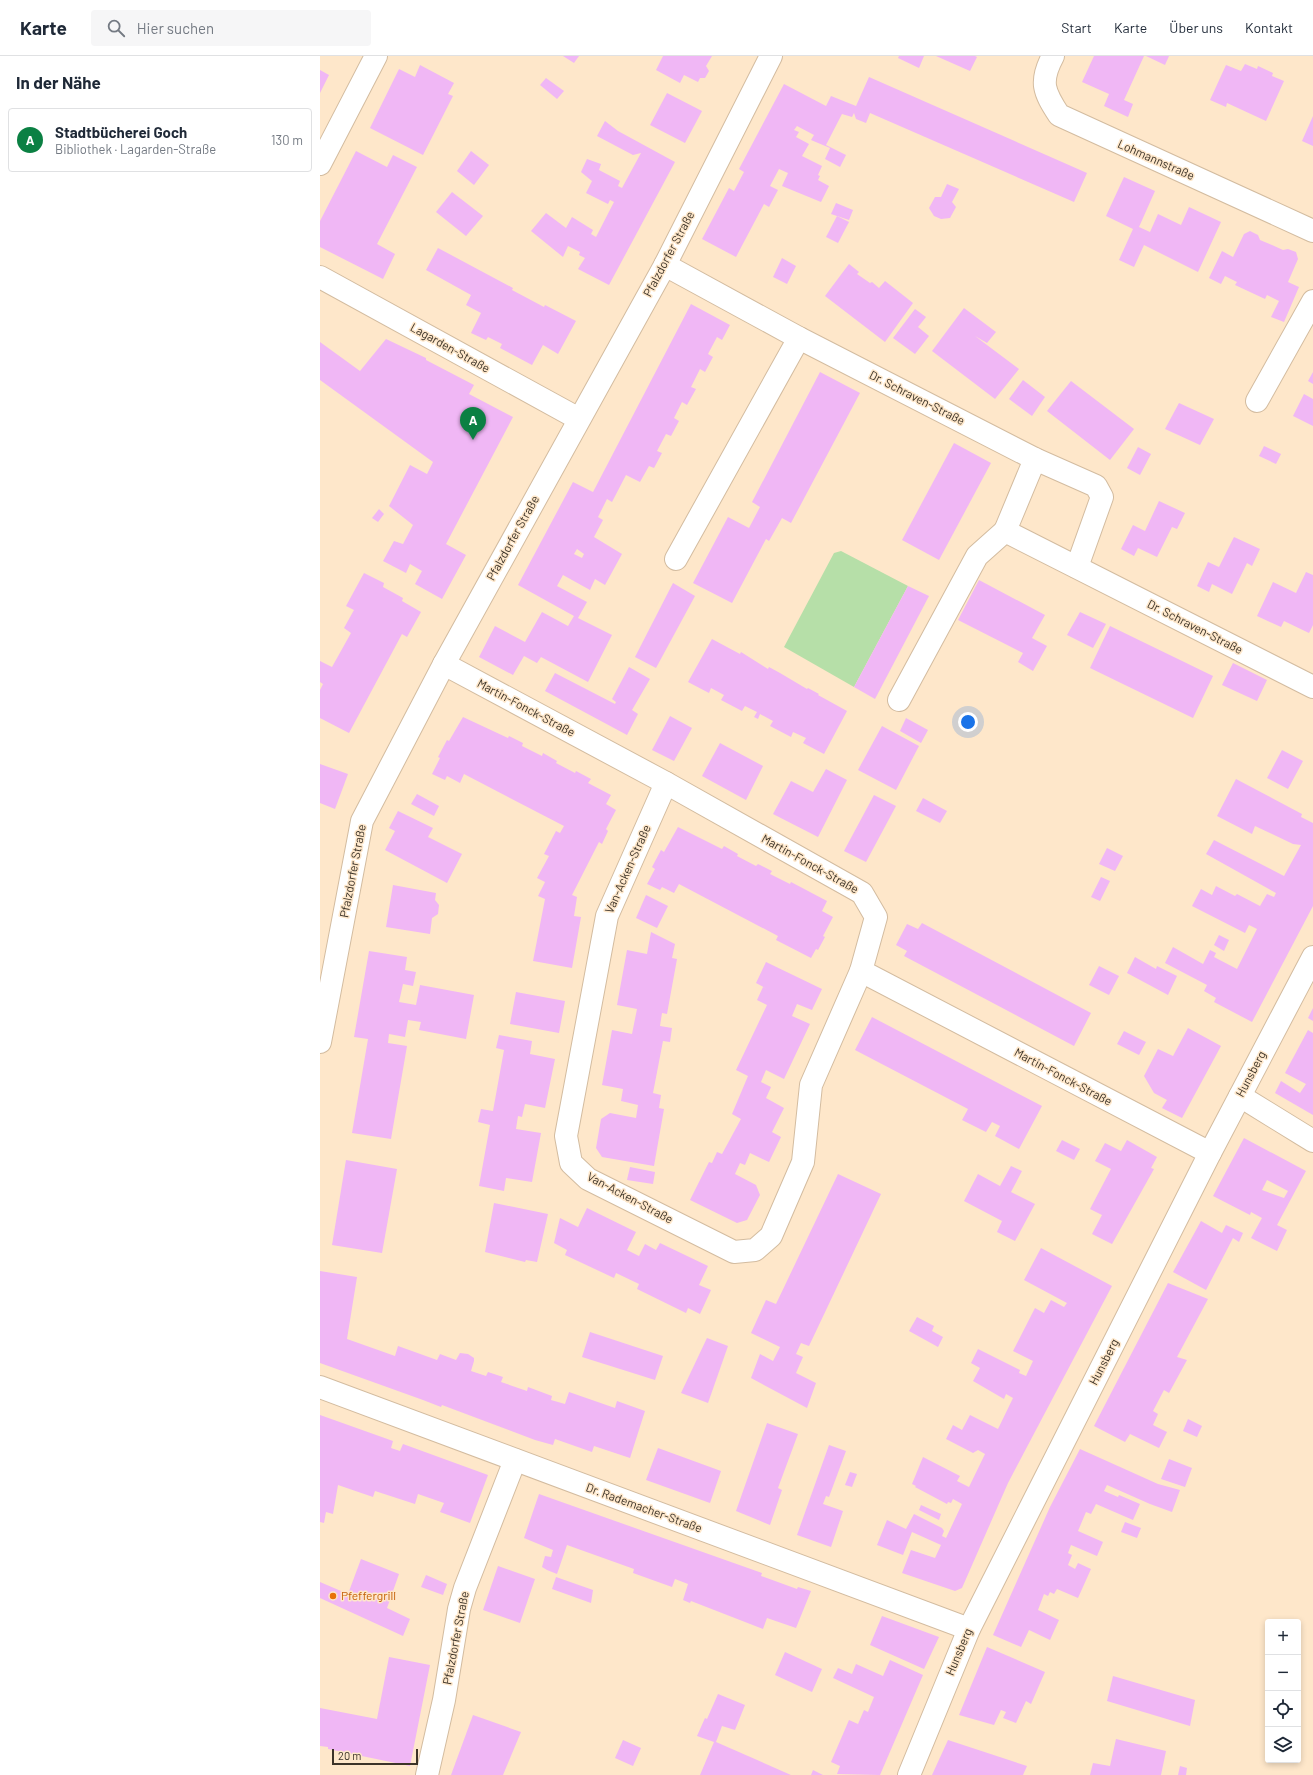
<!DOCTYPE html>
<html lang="de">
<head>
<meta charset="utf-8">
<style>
  body { margin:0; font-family:Barlow,sans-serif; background:#f6f6f7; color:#1f2937 }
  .controls { position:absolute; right:12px; bottom:12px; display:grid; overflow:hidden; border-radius:4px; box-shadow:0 2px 6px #0003 }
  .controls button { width:36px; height:36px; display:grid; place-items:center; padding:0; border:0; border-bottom:1px solid #e0e1e3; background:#fff; color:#1f2937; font:20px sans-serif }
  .scale { position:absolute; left:12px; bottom:10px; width:86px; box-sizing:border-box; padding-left:4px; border:2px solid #3c3328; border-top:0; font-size:11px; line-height:14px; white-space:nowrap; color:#3c3328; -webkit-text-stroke:3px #fee7ca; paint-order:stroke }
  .you { position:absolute; left:648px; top:666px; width:14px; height:14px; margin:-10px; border:3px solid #fff; border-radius:50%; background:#1a73e8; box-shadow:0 0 0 6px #1a73e833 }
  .badge { display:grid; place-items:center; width:26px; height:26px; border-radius:50%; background:#0b8043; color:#fff; font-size:13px; font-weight:700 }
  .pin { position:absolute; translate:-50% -33px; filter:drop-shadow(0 1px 2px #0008) }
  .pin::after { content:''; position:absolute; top:21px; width:14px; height:12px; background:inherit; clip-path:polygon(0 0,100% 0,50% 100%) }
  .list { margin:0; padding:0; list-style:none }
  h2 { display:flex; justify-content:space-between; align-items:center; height:52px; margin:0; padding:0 16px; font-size:17px }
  h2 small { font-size:13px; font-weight:400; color:#747a83 }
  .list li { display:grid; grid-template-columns:26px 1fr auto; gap:12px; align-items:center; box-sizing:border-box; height:64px; margin:0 8px 8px; padding:0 8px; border:1px solid #e0e1e3; border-radius:4px }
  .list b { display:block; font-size:15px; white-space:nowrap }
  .list p { margin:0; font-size:13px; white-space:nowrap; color:#747a83 }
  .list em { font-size:13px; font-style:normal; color:#747a83 }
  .icon { flex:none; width:22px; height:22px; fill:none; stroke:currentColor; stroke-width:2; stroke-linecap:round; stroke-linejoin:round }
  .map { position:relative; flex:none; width:993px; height:1719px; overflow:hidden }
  header { display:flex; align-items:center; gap:24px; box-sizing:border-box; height:56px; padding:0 20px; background:#fff; border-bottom:1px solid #e0e1e3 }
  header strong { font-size:19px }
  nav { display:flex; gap:22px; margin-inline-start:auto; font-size:14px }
  .search { width:280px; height:36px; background:#f6f6f7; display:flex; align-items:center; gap:10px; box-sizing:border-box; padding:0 14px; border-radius:4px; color:#747a83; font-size:15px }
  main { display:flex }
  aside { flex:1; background:#fff }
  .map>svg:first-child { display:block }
  .green { fill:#b6dfa8 }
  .building { fill:#f0b7f5; fill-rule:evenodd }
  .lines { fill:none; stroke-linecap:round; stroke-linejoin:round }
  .minor-casing { stroke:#d3bca0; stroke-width:24 }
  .minor { stroke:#fff; stroke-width:22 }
  .food-dot { fill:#e8710a; stroke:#fee7ca; stroke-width:1.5 }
  .labels { text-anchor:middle; stroke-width:3; stroke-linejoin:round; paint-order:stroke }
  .street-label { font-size:12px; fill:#3c3328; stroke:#fee7ca }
  .food-label { font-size:12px; fill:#c56008; stroke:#fee7ca; text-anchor:start }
</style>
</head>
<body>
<header>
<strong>Karte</strong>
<div class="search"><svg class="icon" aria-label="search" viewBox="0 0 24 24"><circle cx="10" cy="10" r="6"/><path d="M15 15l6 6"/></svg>Hier suchen</div>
<nav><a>Start</a><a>Karte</a><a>Über uns</a><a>Kontakt</a></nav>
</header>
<main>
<aside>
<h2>In der Nähe<small></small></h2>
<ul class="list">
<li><span class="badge">A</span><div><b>Stadtbücherei Goch</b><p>Bibliothek · Lagarden-Straße</p></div><em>130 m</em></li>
</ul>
</aside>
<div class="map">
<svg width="993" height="1719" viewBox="0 0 993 1719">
  <rect width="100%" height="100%" fill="#fee7ca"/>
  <path class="green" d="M521,495L588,530L534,631L464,591L514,497Z"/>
  <g class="building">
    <path d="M243,0H259L254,7Z"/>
    <path d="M343,0H392L386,10L389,15L385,22H380L378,26L364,19L360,27L336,14Z"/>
    <path d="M579,0H604L599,12L578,2Z"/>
    <path d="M616,0H655L657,1L650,15Z"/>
    <path d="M774,0H824L804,44L813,48L808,61L784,50L789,38L762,26Z"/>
    <path d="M826,0H849L845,9Z"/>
    <path d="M925,8L937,13L938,10L953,17L952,20L964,25L946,65L907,47L906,51L890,44L906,9L921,15Z"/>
    <path d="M100,9L134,27L128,38L133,40L103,99L50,72L79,13L95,21Z"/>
    <path d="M0,14L9,19L0,37Z"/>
    <path d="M549,21L767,117L754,146L550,57L546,67L536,63L534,57L532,61L522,58L506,89L526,99L520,111L505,103L510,92L491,84L494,79L477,70L474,74L479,76L476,81L489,88L482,100L502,110L498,119L500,120L498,124L509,130L501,146L462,130L468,117L459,113L450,130L458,134L449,151L444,148L416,201L382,183L409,132L414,135L424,116L419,113L464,28L506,50L511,40L536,50Z"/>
    <path d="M226,22L244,35L237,43L220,29Z"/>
    <path d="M347,37L382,55L365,87L330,69Z"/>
    <path d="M993,60V90L982,85Z"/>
    <path d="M285,65L298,75L355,106L289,229L258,213L265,202L259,199L260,196L248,190L243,201L211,175L226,157L246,172L252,161L273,174L271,178L276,181L294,146L290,144L288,148L266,137L272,125L261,116L267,103L281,108L279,114L300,125L298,130L302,132L321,97L313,99L277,80Z"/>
    <path d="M36,95L67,111L73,99L97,111L57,188L75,198L63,223L0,191V165Z"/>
    <path d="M151,95L169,109L154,129L137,115Z"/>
    <path d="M804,121L835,135L819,171L830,176L838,158L861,169L869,151L901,166L878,216L824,189L814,211L799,204L813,173L786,160Z"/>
    <path d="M627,128L639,133L632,146L636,151L630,162L621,163L614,160L609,152L615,141H621Z"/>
    <path d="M132,136L163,160L146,180L116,156Z"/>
    <path d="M516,147L533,154L529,164L511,158Z"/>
    <path d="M517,160L529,166L518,187L506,181Z"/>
    <path d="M930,175L938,179L940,184L952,189L963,194L968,193L976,196L978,203L968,226L979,231L964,266L951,261L959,245L947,239L945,243L915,229L917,226L905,220L901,228L889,222L902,195L913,201L924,178Z"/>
    <path d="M118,192L193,232L192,234L224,251L225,249L256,265L238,298L223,289L212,309L180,292L182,288L168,281L166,284L151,277L161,257L146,249L151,239L106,214Z"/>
    <path d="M462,202L476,210L467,228L453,221Z"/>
    <path d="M529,208L539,216L537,218L550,227L552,226L559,232L565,225L593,247L565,286L505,240Z"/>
    <path d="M371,248L410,269L402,284L397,281L388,298L393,301L385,316L380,313L371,331L376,333L367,349L362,346L354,362L359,365L351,380L346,378L337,395L342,397L334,412L329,410L320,426L306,419L292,446L287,443L278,461L283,464L274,481L302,498L285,529L275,523L270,534L243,519L237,530L267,546L258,562L292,579L268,626L221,601L217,607L204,600L193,619L159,601L175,570L205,586L222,556L248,570L254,560L198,529L253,426L273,436ZM257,493L264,498L262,502L254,498Z"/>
    <path d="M644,252L676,276L667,287L655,280L699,313L675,343L612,295Z"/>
    <path d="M595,253L606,261L598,271L609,280L595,298L573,282Z"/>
    <path d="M66,283L106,302V304L154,329L149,338L193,361L126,488L146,499L122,543L95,528L102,515L90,508L86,517L63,505L74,485L83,488L93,469L69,450L90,409L107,418L113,406L0,324V286L40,315Z"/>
    <path d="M500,316L540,337L471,467L462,462L449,485L446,483L412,547L373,527L408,461L429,472L440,451L432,446Z"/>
    <path d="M993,316V328L988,325Z"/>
    <path d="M703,324L725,341L712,360L689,343Z"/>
    <path d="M751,325L814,373L790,404L727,355Z"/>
    <path d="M984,338L993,343V370L973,360Z"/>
    <path d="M859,347L894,363L880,389L845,373Z"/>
    <path d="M634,387L671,407L619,504L582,484Z"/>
    <path d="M944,390L961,398L956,408L939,400Z"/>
    <path d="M818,391L831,398L820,419L807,412Z"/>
    <path d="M839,445L865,457L857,473L852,471L837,501L818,492L814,500L801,493L813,469L825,475Z"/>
    <path d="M59,453L64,458L58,466L52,462Z"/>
    <path d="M914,481L940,493L932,510L927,507L912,538L892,528L889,536L877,530L888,506L899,511Z"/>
    <path d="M986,516L993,519V569L989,577L964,565L961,571L937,560L953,526L976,537Z"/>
    <path d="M44,517L64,527L63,531L83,542L82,545L101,556L87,581L82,578L29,677L0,662V634L3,628L0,626V605L12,611L31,577L24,572L34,554L26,550Z"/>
    <path d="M659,524L725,559L712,582L727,590L713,615L698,606L703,597L638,564Z"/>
    <path d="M353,527L375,540L336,612L315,601Z"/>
    <path d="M588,530L609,540L555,643L534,631Z"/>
    <path d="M760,556L786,568L773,592L747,579Z"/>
    <path d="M790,570L893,620L873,662L770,612Z"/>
    <path d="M392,583L420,598L421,596L448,613L449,611L460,617L487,633L488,632L499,638L498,639L527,655L504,698L483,687L486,682L473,676L471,681L450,670L453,665L440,658L438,663L434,661L437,656L425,650L422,655L401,644L404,639L391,632L389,637L368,626Z"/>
    <path d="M913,607L947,624L937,645L902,629Z"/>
    <path d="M309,611L330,623L312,654L318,658L307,679L225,635L235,617L295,648L296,646L292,643Z"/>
    <path d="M350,660L372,672L354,705L332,694Z"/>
    <path d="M143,661L188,682L189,680L203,687L202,690L222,700L223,697L237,705L236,707L255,717L256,715L271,723L268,727L291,739L286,748L296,754L286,773L288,775L282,788L279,786L252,839L257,841L254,860L261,861L252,912L213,905L225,843L218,840L225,826L217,822L229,800L224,798L236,775L240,777L244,770L144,718L140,727L127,720L125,724L112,718L120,702L118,701L127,684L129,685Z"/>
    <path d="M586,662L608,674L601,687L580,675Z"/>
    <path d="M562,670L599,690L576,734L538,714Z"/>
    <path d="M400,687L443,710L426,744L382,720Z"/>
    <path d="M962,694L983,705L968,733L947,722Z"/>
    <path d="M0,708L28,718L15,753L0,747Z"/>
    <path d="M506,713L527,724L498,781L453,758L471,725L493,736Z"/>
    <path d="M916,723L982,758L981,761L993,767V850L932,966L894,946L896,942L884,935L887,929L845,907L853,891L883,908L890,894L896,897L894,901L917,913L937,873L929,869L925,877L872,850L881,833L892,839L896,830L915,840L917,838L940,850L947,838L954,841L956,837L886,798L894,784L964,820L981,789L973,788L935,770L932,778L897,760Z"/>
    <path d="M97,738L119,750L114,760L91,748Z"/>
    <path d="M554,739L576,750L546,806L524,795Z"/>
    <path d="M603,742L627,755L620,767L596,755Z"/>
    <path d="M78,755L113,772L108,781L142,798L127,827L65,794L75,775L69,772Z"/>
    <path d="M358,771L402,793L404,790L418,798L417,800L436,810L438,808L452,815L450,818L470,828L471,826L507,845L502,855L513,861L503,880L505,881L498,894L496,893L491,902L456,884L458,880L359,828L354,837L342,831L340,834L327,828L335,813L332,811L341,794L344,796Z"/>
    <path d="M787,792L803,800L795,815L779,808Z"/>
    <path d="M781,821L790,825L780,845L771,841Z"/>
    <path d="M73,829L116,837L115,844L119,849L118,858L112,862L110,878L66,871Z"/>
    <path d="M326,839L348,850L337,872L316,862Z"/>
    <path d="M602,867L771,957L754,990L584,900L587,895L576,889L587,868L598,873Z"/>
    <path d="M331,876L355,888L352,902L357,903L347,958L342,957L340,970L352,972L350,986L343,985L333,1037L341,1039L339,1052L344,1053L334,1110L282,1101L276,1092L281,1063L290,1057L316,1062L318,1049L301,1045L303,1033L282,1029L292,974L312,978L317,953L297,949L307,894L327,898Z"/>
    <path d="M899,879L909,884L904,895L894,889Z"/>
    <path d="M49,895L87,901L85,914L96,916L93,930L83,928L79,946L96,949L100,929L154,939L146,983L99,974L101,966L88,964L85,981L69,978L68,987L87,990L71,1083L32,1077L48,983L34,981Z"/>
    <path d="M815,901L836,913L837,910L857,920L848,939L807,917Z"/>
    <path d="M446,906L502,933L492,954L477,948L472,960L490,968L464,1023L446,1014L441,1026L451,1031L446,1042L464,1052L452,1076L461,1081L449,1106L430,1097L425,1109L420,1107L415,1118L436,1129L440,1139L427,1164L417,1167L370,1144L389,1106L392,1107L397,1096L402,1098L421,1063L412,1058L428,1020L416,1014L447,949L437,944L443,931L447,933L436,927Z"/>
    <path d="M779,910L799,920L789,939L769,929Z"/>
    <path d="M196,936L245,945L239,977L190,968Z"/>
    <path d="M993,952V965L988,962Z"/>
    <path d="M552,961L722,1050L699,1093L675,1080L680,1070L672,1066L666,1076L642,1064L648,1053L535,994Z"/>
    <path d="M868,972L901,990L862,1062L842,1052L847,1044L834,1037L824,1020L838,993L853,1000Z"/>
    <path d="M988,974L993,977V1059L955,1037L961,1025L980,1037L986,1028L965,1017Z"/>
    <path d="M804,975L826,986L819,999L797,988Z"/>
    <path d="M179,979L212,985L210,998L235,1003L225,1052L205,1048L202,1061L198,1060L196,1073L221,1077L212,1126L186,1122L184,1135L159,1130L170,1069L158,1066L161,1053L173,1055L184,994L176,992Z"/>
    <path d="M924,1082L986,1115L957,1169L967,1174L957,1195L931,1182L942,1162L931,1156L930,1159L893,1140ZM947,1124L968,1135L964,1142L942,1134Z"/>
    <path d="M742,1084L760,1093L754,1104L736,1095Z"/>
    <path d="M807,1084L837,1101L831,1112L834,1113L792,1188L772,1178L782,1159L770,1153L791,1113L775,1105L785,1087L801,1095Z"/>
    <path d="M26,1104L77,1113L62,1197L12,1189Z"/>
    <path d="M691,1110L702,1115L691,1136L715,1148L695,1185L677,1176L682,1165L644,1145L658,1118L680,1130Z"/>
    <path d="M310,1111L335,1116L333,1128L307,1124Z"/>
    <path d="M518,1118L561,1138L489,1290L481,1287L476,1298L483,1301L476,1317L496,1327L487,1352L431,1322L440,1298L453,1305L460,1291L431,1277L446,1244L456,1248Z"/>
    <path d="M174,1147L228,1158L217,1206L206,1204L205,1206L165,1196Z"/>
    <path d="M267,1152L316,1176L307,1194L319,1200L325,1188L336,1194L340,1187L388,1210L379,1229L391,1234L380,1258L368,1252L366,1257L317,1233L319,1228L296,1217L294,1222L245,1199L247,1194L234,1187L240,1162L258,1171Z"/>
    <path d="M881,1165L902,1177L906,1169L923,1177L919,1186L913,1182L886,1234L853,1216Z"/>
    <path d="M721,1192L792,1230L688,1427L642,1532L635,1535L582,1517L591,1494L615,1502L621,1489L592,1476L583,1499L557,1489L567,1464L586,1473L594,1458L622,1472L624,1475L622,1480L626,1482L642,1448L633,1443L631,1447L628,1446L627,1448L595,1431L596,1430L592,1428L603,1401L640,1420L637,1425L649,1431L665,1398L658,1394L653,1397L626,1383L633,1369L642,1374L650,1359L678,1373L693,1342L686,1338L684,1343L653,1325L660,1312L651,1307L658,1293L700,1314L699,1317L706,1320L713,1305L693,1295L715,1252L724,1257L731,1244L744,1251L747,1247L704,1224Z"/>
    <path d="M0,1215L37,1221L27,1283L75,1300L78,1290L117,1304L120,1298L136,1304L140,1297L148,1298L154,1302V1305L151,1315L166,1320L168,1316L183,1321L181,1326L207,1335L208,1331L232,1340L231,1344L245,1348L249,1336L295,1352L297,1345L325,1355L310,1402L274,1390L272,1396L235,1383L233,1389L215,1384L122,1349L121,1351L103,1344L0,1307Z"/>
    <path d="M848,1227L888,1243L857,1301L867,1304L849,1337L844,1334L833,1355L838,1358L833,1369L847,1376L839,1392L810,1378L805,1386L774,1370Z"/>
    <path d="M597,1261L614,1270L612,1275L623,1281L618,1291L589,1275Z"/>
    <path d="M270,1276L343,1300L335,1324L262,1301Z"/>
    <path d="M387,1282L408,1290L388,1347L361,1337Z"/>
    <path d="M0,1359L73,1385L71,1392L80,1395L83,1388L168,1419L150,1467L120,1456L124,1447L98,1438L95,1448L55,1435L53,1441L18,1429L13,1458L6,1456L4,1467L0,1466Z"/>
    <path d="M868,1363L882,1370L877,1381L863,1375Z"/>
    <path d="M447,1367L478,1378L458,1432L462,1434L450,1469L416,1455Z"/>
    <path d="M509,1389L526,1395L509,1441L506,1440L503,1448L523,1455L511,1491L477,1479Z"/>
    <path d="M338,1392L401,1415L390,1447L326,1424Z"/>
    <path d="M760,1393L838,1428L860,1434L852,1456L830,1448L787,1429L784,1435L798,1441L799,1439L820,1448L813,1464L776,1448L771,1458L766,1456L758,1475L783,1486L777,1500L751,1489L748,1497L752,1499L748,1509L755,1513L758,1507L771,1513L758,1542L737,1533L734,1538L730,1536L728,1540L724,1538L718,1554L739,1564L734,1575L730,1584L709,1574L701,1591L673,1579L730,1451Z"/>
    <path d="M849,1403L872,1412L865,1431L841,1423Z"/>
    <path d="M530,1416L537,1418L532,1431L525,1429Z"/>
    <path d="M219,1438L442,1517L441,1520L477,1533L478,1531L491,1535L476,1572L447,1562L443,1573L371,1545L370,1547L363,1544L368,1528L355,1523L352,1531L313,1517L314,1513L247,1489L237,1518L227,1514L222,1511L225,1500L231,1501L233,1494L204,1482Z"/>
    <path d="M601,1449L621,1458L619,1464L599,1454Z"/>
    <path d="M805,1466L821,1472L817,1482L801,1476Z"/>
    <path d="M41,1503L79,1518L67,1552L90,1563L83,1580L0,1542V1526L28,1538Z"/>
    <path d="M178,1510L215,1523L200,1567L163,1554Z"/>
    <path d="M106,1519L127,1528L123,1539L101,1531Z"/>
    <path d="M236,1521L273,1534L271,1547L232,1533Z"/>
    <path d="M562,1560L619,1581L604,1613L550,1589Z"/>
    <path d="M667,1591L725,1616L711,1648L706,1645L696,1667L683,1662L686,1656L681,1654L674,1669L639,1659Z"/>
    <path d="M465,1596L502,1613L492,1636L455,1619Z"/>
    <path d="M69,1601L110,1609L90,1710L8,1693V1691L0,1690V1652L57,1663Z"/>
    <path d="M570,1604L603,1619L560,1719L517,1718L520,1710L511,1706L529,1664L538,1668L544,1654L548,1656L554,1641L513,1622L518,1612L532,1618L536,1608L563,1620Z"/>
    <path d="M793,1620L875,1644L870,1670L787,1645Z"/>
    <path d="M398,1638L425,1649L415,1674L402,1670L396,1686L471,1719H380L394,1686L377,1680L385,1662L387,1663Z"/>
    <path d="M153,1659L201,1676L183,1719H131Z"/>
    <path d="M796,1683L846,1695L841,1719H770L773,1707L790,1710Z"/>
    <path d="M303,1684L321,1692L313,1710L295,1702Z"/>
    <path d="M628,1684L707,1710L703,1719H612Z"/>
    <path d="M860,1710L867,1712L866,1719H858Z"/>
    <path d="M493,1714L503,1719H491Z"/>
  </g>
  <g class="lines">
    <g class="minor-casing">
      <g id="minor">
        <path d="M733,0C719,26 724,36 739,59L993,175"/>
        <path d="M0,108L56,0"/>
        <path d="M345,209L479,282L715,403L776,430L782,441L757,511"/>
        <path d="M0,221L259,363"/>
        <path d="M937,345L993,245"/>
        <path d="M715,403L685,475L993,631"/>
        <path d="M356,503L479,282"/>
        <path d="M124,608L346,727L542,837L556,861L541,915L890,1097"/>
        <path d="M579,644L657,500L685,475"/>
        <path d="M346,727L287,860L246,1080L251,1107L268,1123L414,1196L435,1194L451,1180L483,1106L491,1029L541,915"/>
        <path d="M0,986L42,765L124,608L345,209L451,0"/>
        <path d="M920,1040L993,1085"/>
        <path d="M0,1331L649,1573"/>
        <path d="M107,1719L124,1644L139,1553L145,1532L195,1404"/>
        <path d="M589,1719L649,1573L890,1097L993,901"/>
      </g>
    </g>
    <use href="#minor" class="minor"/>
  </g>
  <circle class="food-dot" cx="13" cy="1540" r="4"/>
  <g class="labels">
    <g class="street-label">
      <text transform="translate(836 104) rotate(24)" y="4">Lohmannstraße</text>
      <text transform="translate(349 198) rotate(-62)" y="4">Pfalzdorfer Straße</text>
      <text transform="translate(130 292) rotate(29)" y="4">Lagarden-Straße</text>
      <text transform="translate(597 342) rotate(27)" y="4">Dr. Schraven-Straße</text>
      <text transform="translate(193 482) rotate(-61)" y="4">Pfalzdorfer Straße</text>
      <text transform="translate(875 571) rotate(27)" y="4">Dr. Schraven-Straße</text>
      <text transform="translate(206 652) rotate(28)" y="4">Martin-Fonck-Straße</text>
      <text transform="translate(490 808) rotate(29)" y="4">Martin-Fonck-Straße</text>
      <text transform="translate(308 813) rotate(-66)" y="4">Van-Acken-Straße</text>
      <text transform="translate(33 815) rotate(-79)" y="4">Pfalzdorfer Straße</text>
      <text transform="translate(931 1018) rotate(-62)" y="4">Hunsberg</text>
      <text transform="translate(743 1021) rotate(28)" y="4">Martin-Fonck-Straße</text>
      <text transform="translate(310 1142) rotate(28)" y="4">Van-Acken-Straße</text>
      <text transform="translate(784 1306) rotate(-63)" y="4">Hunsberg</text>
      <text transform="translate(324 1452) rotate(20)" y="4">Dr. Rademacher-Straße</text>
      <text transform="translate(136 1582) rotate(-79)" y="4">Pfalzdorfer Straße</text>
      <text transform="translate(639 1596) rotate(-67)" y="4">Hunsberg</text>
    </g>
    <g class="food-label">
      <text x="21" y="1544">Pfeffergrill</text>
    </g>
  </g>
</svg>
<div class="controls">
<button>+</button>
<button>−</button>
<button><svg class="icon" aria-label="locate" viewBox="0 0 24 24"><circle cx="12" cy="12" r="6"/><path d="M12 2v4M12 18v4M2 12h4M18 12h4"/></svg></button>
<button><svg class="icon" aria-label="layers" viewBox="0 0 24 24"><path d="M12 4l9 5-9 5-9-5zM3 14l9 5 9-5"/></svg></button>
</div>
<div class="scale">20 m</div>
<div class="you"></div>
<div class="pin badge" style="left:153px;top:384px">A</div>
</div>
</main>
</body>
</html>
